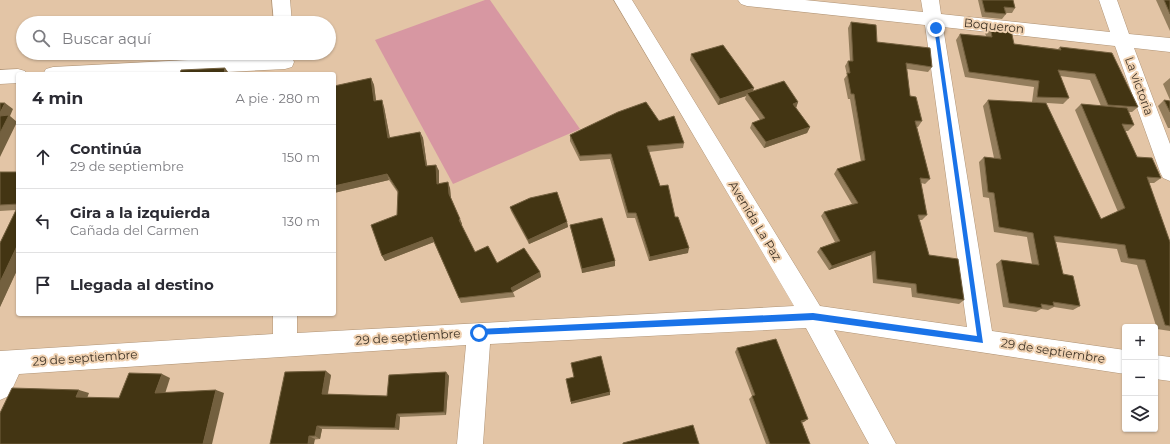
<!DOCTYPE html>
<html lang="es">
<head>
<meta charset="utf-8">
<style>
  body { margin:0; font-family:Montserrat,sans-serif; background:#f2f2f3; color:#2b2b33 }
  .controls { position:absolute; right:12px; bottom:12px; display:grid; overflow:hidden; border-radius:4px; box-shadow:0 1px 3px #0004 }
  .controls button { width:36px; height:36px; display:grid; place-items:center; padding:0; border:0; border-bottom:1px solid #e1e1e2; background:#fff; color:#2b2b33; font:20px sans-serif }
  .stop { position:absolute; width:12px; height:12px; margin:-9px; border:3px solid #1a73e8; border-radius:50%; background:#fff }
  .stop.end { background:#1a73e8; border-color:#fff; box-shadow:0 1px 4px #0008 }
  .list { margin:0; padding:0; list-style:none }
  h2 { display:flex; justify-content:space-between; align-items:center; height:52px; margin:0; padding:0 16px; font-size:17px }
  h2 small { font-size:13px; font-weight:400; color:#7c7c81 }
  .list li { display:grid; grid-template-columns:26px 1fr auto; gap:12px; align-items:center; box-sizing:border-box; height:64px; padding:0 16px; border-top:1px solid #e1e1e2 }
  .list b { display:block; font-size:15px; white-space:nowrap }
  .list p { margin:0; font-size:13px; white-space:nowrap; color:#7c7c81 }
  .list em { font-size:13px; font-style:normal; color:#7c7c81 }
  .icon { flex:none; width:22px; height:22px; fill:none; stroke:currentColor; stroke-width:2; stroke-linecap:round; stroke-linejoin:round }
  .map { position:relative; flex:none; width:1170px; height:444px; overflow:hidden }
  .search { position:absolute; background:#fff; box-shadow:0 1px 3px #0004; left:16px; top:16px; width:320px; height:44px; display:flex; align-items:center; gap:10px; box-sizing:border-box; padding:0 14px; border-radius:22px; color:#7c7c81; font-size:15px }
  .panel { position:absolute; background:#fff; box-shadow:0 1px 3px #0004; left:16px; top:72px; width:320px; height:244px; border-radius:4px }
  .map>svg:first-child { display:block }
  .green { fill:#d797a2 }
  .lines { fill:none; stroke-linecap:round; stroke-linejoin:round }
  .minor-casing { stroke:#b09476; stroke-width:1 }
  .minor { fill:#fff; fill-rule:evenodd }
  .wall { fill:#937d5c }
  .shaded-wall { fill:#73603f }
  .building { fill:#433513; stroke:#73603f }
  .route { fill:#1a73e8 }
  .labels { text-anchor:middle; stroke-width:4; stroke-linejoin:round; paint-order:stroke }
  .street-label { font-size:12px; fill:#3d3225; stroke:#f0d2b2 }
</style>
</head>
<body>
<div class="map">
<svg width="1170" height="444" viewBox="0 0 1170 444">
  <rect width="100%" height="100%" fill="#e3c5a6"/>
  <path class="green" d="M485,0H490L580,129L453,184L375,40Z"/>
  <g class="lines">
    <g class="minor-casing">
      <g id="minor">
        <path d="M272,0H290L292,23H274Z"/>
        <path d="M614,0H632L820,306L967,327L925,25L747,6L741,4L738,0H805L923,12L921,0H939L941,14L1110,32L1099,0H1117L1129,34L1170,38V52L1134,48L1170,144V181L1163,178L1160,172L1115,46L943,27L992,331L1125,350V374L834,330L896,444H869L806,328L490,344L483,444H457L466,345L19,374L9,396L0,400V351L273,334V314H297V333L794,306Z"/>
        <path d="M285,55L292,57L294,62L292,67L285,69L189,74H43L46,69L53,67Z"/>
        <path d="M18,69L25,71L26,74H18V83L0,84V70Z"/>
        <path d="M1155,355L1170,357V381L1155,379Z"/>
      </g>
    </g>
    <use href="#minor" class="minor"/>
  </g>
  <g class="wall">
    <path d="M978,0H1013L1015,8L1012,13H1005L1006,14L1002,19L982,17Z"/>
    <path d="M1156,0H1170V31Z"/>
    <path d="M851,22L877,42L932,67L928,72L907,69L910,96L922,121L918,127H917L930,179L925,184L921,183L927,215L922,220H919L929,255L964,300L959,304L912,297L911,288L873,283L871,255L829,270L817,252L820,248L835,242L821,216L824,212L852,204L834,174L837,169L861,162L850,99H848L844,79L847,75L845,66L848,61H850L848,28Z"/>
    <path d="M990,27L1014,44L1058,49L1060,47L1138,107L1132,112H1129L1134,125L1128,131H1125L1137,157L1161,178L1154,183H1149L1170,242V332V331L1157,329L1137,265L1121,262L1117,249L1056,242L1063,274L1080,306L1073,310L1054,307L1048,310L1041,309L1036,312L1003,307L996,264L1001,260L1032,264L1027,237L994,232L989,198L983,197L979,162L984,157L994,158L983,106L988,100L1101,219L1118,212L1075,110L1081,104L1101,106L1090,80L1060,76L1069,98L1063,104L1032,102L1034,87L965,77L956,40L960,34L986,36L985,33Z"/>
    <path d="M691,54L753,91L798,102L796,108L810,127L807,133L764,148L750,128L752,123L760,120L745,99L746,96L718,105L690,60Z"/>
    <path d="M371,78L374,85L376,101L384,107L390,138L420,132L423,138L427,166L436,165L439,171V184L450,188L451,198L460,219L462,224L461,225L475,252L497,263L540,272L541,277L513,292L515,297L461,303L434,242L385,261L382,256L397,215L398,193L389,180L334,193V86Z"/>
    <path d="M1170,78V100L1163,84Z"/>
    <path d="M1164,100L1170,101V128H1168L1158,106Z"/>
    <path d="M659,121L684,143L683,148L649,152L660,186L675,217L688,253L649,261L635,218H627L610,159L580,161L570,141V135Z"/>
    <path d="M0,172H18V268L0,307V243L16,210L0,211Z"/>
    <path d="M510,207L567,222L568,227L529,244L511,211Z"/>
    <path d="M570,225L615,261V266L582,273L571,230Z"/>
    <path d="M737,348L804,422H802L810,444H766L749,399L752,396L735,352Z"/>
    <path d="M446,372L449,376L446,415L400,417L399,430L322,429L320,439L270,444L331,375L328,394L387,396Z"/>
  </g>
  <g class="shaded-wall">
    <path d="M225,68L229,73V74H224Z"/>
    <path d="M371,78L374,85L377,108L374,101Z"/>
    <path d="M754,88L752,94L747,93L746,96L718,105L720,99Z"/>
    <path d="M382,100L384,107L391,144L388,138Z"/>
    <path d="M798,102L796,108L793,104Z"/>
    <path d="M5,103L13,109L10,116L17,122L0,157V113Z"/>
    <path d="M810,127L807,133L764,148L766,142Z"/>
    <path d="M420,132L423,138L428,172L426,166Z"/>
    <path d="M436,165L439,171V190L437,184Z"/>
    <path d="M387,174L389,180L334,193V186Z"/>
    <path d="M448,182L450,188L451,200L449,194Z"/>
    <path d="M460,219L462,224L461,225L459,220Z"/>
    <path d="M567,222L568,227L529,244L528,240Z"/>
    <path d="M432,237L434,242L385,261L382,256Z"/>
    <path d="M18,244V268L0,307V282Z"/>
    <path d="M689,248L688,253L649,261L650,257Z"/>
    <path d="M875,251L871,255L829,270L832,266Z"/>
    <path d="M615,261V266L582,273V269Z"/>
    <path d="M540,272L541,277L513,292L511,288Z"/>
    <path d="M326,371L331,375L327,397L322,394Z"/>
    <path d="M446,372L449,376L446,415L444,412Z"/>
    <path d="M162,374L170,378L164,397L155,393Z"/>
    <path d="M79,390L89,393L86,401L76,397Z"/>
    <path d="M216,390L224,393L212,444H203Z"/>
    <path d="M610,392V395L571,404V402Z"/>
    <path d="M397,414L400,417L399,430L395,428Z"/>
    <path d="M808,419L804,422L797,424L801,421Z"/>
    <path d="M317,426L322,429L320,439L315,436Z"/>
    <path d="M309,436L315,439L314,444H308Z"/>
  </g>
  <g class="building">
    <path d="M982,0H1013L1015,8L1004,7L1006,14L985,12Z"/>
    <path d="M1164,0H1170V14Z"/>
    <path d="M851,22L876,25L877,42L930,48L932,67L906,63L910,96L916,97L922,121H915L930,179L920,178L927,215H918L929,255L958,259L964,300L917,293L916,284L877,279L875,251L832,266L820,248L840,241L824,212L858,203L837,169L865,160L854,94H851L847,73H850L848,61H853Z"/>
    <path d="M990,27L1011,30L1014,44L1061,50L1060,47L1112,53L1138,107L1108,105L1095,74L1058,70L1069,98L1037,97L1039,81L969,72L960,34L992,37Z"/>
    <path d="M723,45L754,88L720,99L691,54Z"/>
    <path d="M225,68L224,74H180L181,70Z"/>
    <path d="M371,78L374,101L382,100L388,138L420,132L426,166L436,165L437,184L448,182L449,194L460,219L459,220L475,252L488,246L497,263L524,248L540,272L511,288L513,292L459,298L432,237L382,256L371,225L397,215L398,191L387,174L334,186V86Z"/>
    <path d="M784,81L798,102L793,104L810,127L766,142L752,123L765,118L747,93Z"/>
    <path d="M988,100L1046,103L1101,219L1125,208L1081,104L1127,108L1134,125L1122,124L1137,157L1152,158L1161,178L1147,177L1170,242V326L1165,325L1145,260L1128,258L1125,245L1054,236L1063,274L1073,276L1080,306L1053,302L1054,306L1041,304L1042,308L1009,303L1001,260L1039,265L1033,233L999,227L994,193L988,192L984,157L1001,159Z"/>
    <path d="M1164,100L1170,101V112Z"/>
    <path d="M646,102L659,121L674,116L684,143L647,146L660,186L668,185L675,217H678L689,248L650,257L636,213H628L611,154L580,156L570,135L618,112Z"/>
    <path d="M0,103H5L0,113Z"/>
    <path d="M9,115L0,133V116Z"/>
    <path d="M0,172H18V204L0,205Z"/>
    <path d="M557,192L567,222L528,240L510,207L530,198Z"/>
    <path d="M18,206V244L0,282V243Z"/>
    <path d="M602,218L615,261L582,269L570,225Z"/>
    <path d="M776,339L808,419L801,421L810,444H770L752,396L755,395L737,348Z"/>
    <path d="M601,356L610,392L571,402L566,379L574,377L571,363Z"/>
    <path d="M326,371L322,394L387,396L389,375L446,372L444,412L397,414L395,428L317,426L315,436H309L308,444H270L285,372Z"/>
    <path d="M129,373L162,374L155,393L216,390L203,444H0V413L12,388L79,390L76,397L119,398Z"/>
    <path d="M693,425L699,444H623V443Z"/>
  </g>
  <path class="route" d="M934,27L938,28L983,343L813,320L476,335L475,333L479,329L813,313L977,336Z"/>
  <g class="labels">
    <g class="street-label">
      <text transform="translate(994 26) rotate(6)" y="4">Boqueron</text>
      <text transform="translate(1139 86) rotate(70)" y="4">La victoria</text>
      <text transform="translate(755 221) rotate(59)" y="4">Avenida La Paz</text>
      <text transform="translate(408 337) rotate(-4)" y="4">29 de septiembre</text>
      <text transform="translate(1053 351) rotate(9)" y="4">29 de septiembre</text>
      <text transform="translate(85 358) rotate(-4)" y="4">29 de septiembre</text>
    </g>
  </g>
</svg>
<div class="controls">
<button>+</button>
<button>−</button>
<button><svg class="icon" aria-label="layers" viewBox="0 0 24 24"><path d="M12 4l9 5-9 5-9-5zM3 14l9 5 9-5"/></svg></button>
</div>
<div class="stop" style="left:479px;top:333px"></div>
<div class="stop end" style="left:936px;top:28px"></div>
<div class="search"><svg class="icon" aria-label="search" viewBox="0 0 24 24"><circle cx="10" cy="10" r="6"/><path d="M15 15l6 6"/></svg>Buscar aquí</div>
<section class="panel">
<h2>4 min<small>A pie · 280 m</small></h2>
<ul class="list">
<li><svg class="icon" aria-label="ahead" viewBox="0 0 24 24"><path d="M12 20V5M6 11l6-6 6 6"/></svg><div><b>Continúa</b><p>29 de septiembre</p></div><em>150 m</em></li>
<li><svg class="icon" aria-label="left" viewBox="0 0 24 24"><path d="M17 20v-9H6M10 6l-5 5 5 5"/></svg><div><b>Gira a la izquierda</b><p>Cañada del Carmen</p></div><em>130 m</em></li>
<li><svg class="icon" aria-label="arrive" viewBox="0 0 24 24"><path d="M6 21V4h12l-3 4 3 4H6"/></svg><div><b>Llegada al destino</b></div></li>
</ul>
</section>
</div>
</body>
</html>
